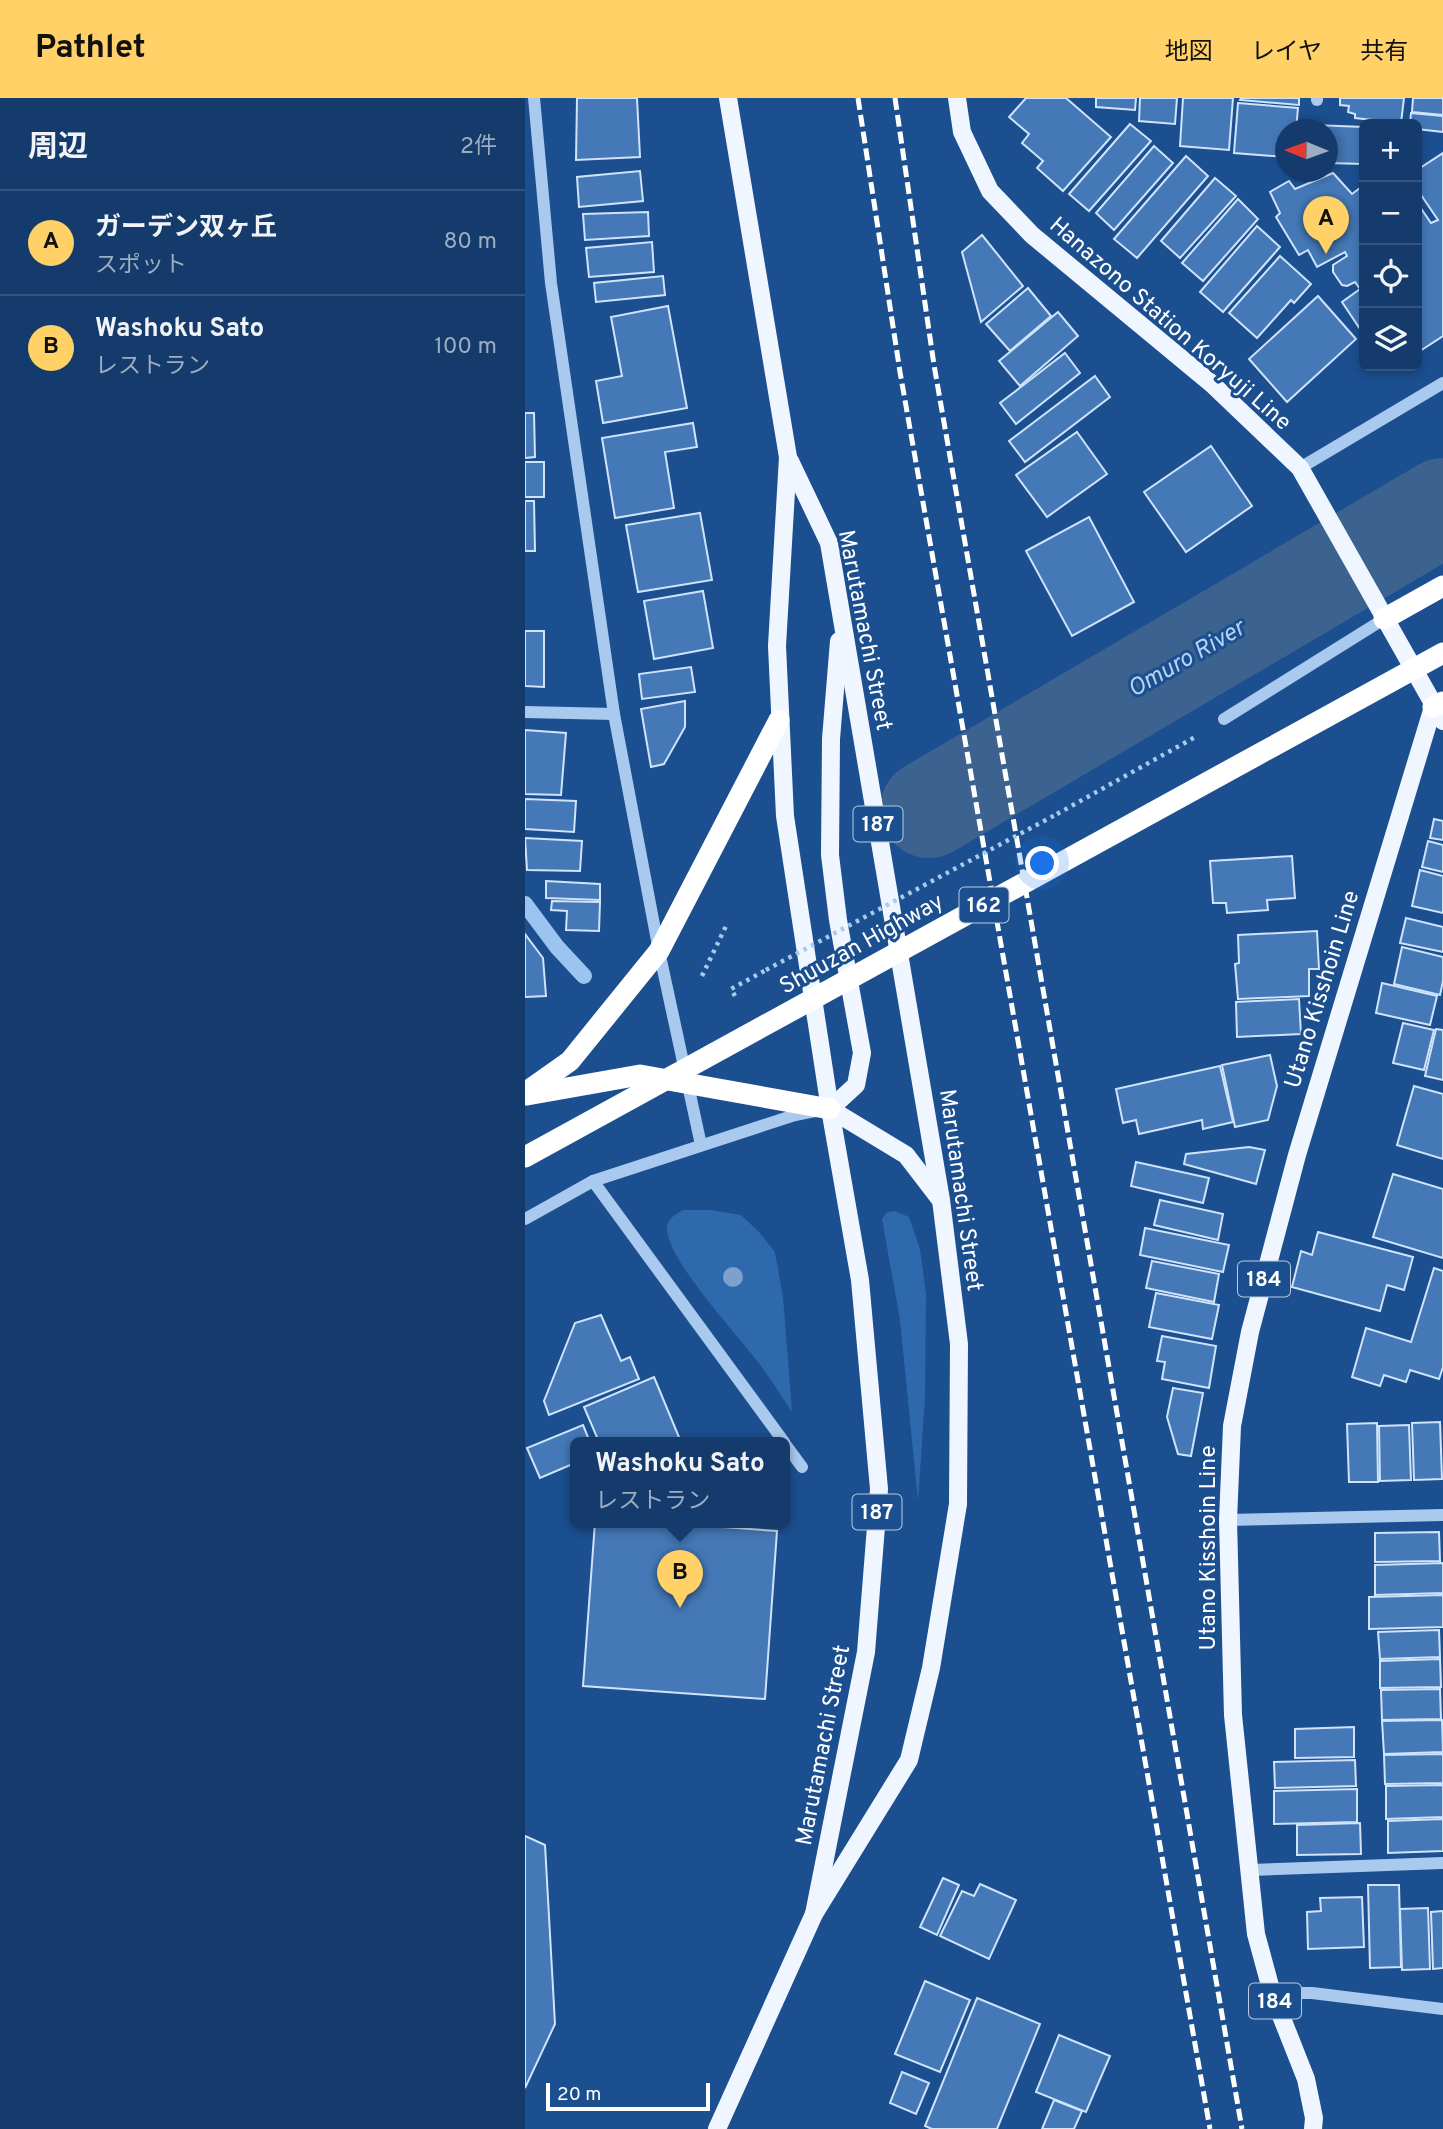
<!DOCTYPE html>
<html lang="ja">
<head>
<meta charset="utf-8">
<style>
  body { margin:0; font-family:Overpass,"Noto Sans JP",sans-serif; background:#1d4271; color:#f1f3f6 }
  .controls { position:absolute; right:21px; top:21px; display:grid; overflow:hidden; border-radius:10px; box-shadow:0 4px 10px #0003 }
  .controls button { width:63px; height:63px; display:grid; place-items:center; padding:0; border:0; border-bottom:2px solid #33557e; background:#143b6b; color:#f1f3f6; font:35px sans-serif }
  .compass { position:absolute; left:750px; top:21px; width:63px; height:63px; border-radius:50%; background:#143b6b; box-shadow:0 4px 10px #0003; rotate:271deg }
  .scale { position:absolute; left:21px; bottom:18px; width:164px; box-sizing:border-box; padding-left:7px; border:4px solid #fff; border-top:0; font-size:19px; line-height:24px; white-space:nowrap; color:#fff; -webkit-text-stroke:5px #1b4f8f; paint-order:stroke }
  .you { position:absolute; left:518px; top:766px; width:24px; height:24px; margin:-18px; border:5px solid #fff; border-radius:50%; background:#1a73e8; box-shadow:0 0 0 10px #1a73e833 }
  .badge { display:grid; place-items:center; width:46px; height:46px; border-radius:50%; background:#ffd166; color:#111; font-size:23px; font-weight:700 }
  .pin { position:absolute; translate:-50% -58px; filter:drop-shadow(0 2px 4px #0008) }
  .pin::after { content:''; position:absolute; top:37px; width:24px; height:21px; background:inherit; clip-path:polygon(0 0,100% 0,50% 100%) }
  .popup { position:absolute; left:45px; top:1339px; width:220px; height:91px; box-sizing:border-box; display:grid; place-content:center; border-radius:10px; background:#143b6b; filter:drop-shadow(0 2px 5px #0005); font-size:23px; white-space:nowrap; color:#9dadc1 }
  .popup b { font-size:26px; color:#f1f3f6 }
  .popup::after { content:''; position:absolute; left:50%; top:100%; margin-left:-14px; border:14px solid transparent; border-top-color:#143b6b }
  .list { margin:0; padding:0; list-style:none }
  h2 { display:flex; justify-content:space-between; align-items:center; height:91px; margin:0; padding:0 28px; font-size:30px }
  h2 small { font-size:23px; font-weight:400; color:#9dadc1 }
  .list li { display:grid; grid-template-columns:46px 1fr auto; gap:21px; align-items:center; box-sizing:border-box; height:105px; padding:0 28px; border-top:2px solid #33557e }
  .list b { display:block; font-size:26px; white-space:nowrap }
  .list p { margin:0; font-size:23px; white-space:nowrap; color:#9dadc1 }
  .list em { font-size:23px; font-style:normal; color:#9dadc1 }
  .icon { flex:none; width:38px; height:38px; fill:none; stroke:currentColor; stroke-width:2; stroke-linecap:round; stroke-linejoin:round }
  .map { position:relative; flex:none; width:918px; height:2031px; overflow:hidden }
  header { display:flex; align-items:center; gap:42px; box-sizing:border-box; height:98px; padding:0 35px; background:#ffd166; color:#111 }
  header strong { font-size:33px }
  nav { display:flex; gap:38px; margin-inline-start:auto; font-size:24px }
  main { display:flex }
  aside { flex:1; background:#143b6b }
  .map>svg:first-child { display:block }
  .green { fill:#2e69ad }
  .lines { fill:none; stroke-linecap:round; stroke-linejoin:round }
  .stream { stroke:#9cc4f0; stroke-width:16 }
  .river { stroke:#3c6290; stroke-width:98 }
  .building { fill:#4478b7; stroke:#cfe3fa; stroke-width:2 }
  .path { stroke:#a9c9ee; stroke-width:4.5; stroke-dasharray:3.5 5; stroke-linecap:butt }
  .minor { stroke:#a9c9ee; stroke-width:12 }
  .major { stroke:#f0f6ff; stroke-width:18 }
  .highway { stroke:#fff; stroke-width:21 }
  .rail { stroke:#fff; stroke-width:5; stroke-dasharray:12 5; stroke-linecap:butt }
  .path-bridge { stroke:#a9c9ee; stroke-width:4.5; stroke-dasharray:3.5 5; stroke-linecap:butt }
  .highway-bridge { stroke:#fff; stroke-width:21 }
  .tree { fill:#7ea0ca }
  .labels { text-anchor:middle; stroke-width:6; stroke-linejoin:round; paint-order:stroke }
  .shield { fill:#1b4f8f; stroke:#bbcadd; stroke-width:2 }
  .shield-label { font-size:21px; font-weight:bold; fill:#fff }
  .street-label { font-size:23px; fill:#fff; stroke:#1b4f8f }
  .water-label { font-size:24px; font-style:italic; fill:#b5d3f5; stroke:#1b4f8f }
</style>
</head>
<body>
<header>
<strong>Pathlet</strong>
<nav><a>地図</a><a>レイヤ</a><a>共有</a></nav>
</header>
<main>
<aside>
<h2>周辺<small>2件</small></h2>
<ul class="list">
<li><span class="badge">A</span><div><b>ガーデン双ヶ丘</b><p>スポット</p></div><em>80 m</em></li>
<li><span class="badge">B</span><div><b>Washoku Sato</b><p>レストラン</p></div><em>100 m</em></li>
</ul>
</aside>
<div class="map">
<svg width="918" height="2031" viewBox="0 0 918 2031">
  <rect width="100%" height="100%" fill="#1b4f8f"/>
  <g class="green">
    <path d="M158,1112H186L216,1117L234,1134L250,1154L258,1199L267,1314C256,1297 245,1280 233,1264C213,1238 142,1161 142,1131C142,1120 150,1117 158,1112Z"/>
    <path d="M370,1113L384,1119L395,1151L401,1196L400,1300L393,1403L375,1222L357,1121L362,1114Z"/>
  </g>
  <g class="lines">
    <path class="stream" d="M0,806L32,849L59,878"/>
    <path class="river" d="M404,711L918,409"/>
  </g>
  <g class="building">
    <path d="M52,0H112L115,59L51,62Z"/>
    <path d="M501,0H541L586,39L538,93L512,70L518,63L497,45L504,36L484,19Z"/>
    <path d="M571,0H611L610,12L571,9Z"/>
    <path d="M615,0H652L650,26L614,23Z"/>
    <path d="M658,0H708L704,52L655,48Z"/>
    <path d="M716,0H774V7L715,2Z"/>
    <path d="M815,0H879L876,25L830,20V16L823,14L824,8L815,7Z"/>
    <path d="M888,0H918V17L887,14Z"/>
    <path d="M713,5L773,10L771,32H760V59L709,55Z"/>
    <path d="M886,15L918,18V34L892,31V26H885Z"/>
    <path d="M605,26L626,43L564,113L544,96Z"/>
    <path d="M788,27L839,29V66L802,65V32H788Z"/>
    <path d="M629,48L648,65L589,132L571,115Z"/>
    <path d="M918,55V238L892,255V109H895L906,125L913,122L892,91V72Z"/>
    <path d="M661,58L683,78L612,160L589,141Z"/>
    <path d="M115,73L118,103L54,109L52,79Z"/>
    <path d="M808,75L827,96L839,87V237L817,204L835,191L830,184L822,188L817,187L808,174V167L822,158L820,154L792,169L783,152L774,157L751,119L755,115L745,94L764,83L770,91Z"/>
    <path d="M690,80L711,98L655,160L636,143Z"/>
    <path d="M713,101L733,121L678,183L657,165Z"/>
    <path d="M123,114L124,138L60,142L58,116Z"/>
    <path d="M732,128L755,149L698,214L675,194Z"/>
    <path d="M457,137L498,188L456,224L437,154Z"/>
    <path d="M127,144L129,174L64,179L61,150Z"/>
    <path d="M755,158L786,186L769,205L766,202L732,240L704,215Z"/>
    <path d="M138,178L140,197L71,204L69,185Z"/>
    <path d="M503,190L526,218L485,253L461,226Z"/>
    <path d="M793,198L831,241L762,304L724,261Z"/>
    <path d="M143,208L162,310L78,325L71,283L97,278L86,219Z"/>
    <path d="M533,214L553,238L495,288L474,263Z"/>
    <path d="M540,255L555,275L491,326L475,305Z"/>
    <path d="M570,278L585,299L500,364L484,343Z"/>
    <path d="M0,315H9L10,359L0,360Z"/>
    <path d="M168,325L172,349L140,354L149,410L90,420L77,340Z"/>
    <path d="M552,334L582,376L522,419L491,377Z"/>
    <path d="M686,348L727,408L661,454L619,394Z"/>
    <rect x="0" y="364" width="19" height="35"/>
    <path d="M0,403H9L10,453H0Z"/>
    <path d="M175,415L187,482L113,494L101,427Z"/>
    <path d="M564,419L609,504L547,538L501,453Z"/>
    <path d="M178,493L188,550L129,561L119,503Z"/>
    <path d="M0,533H19V589L0,588Z"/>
    <path d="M166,569L170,594L117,601L114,576Z"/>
    <path d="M160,603V629L139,666L126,669L116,611Z"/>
    <path d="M0,632L41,635L36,697L0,696Z"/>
    <path d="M0,701L51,703L49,734L0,731Z"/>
    <path d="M909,721L918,723V742L905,740Z"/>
    <path d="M0,740L57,743L55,773L2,772Z"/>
    <path d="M903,743L918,747V774L897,769Z"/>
    <path d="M767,758L770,800L742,802L743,812L702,815L701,805H688L685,763Z"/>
    <path d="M895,772L918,778V815L887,808Z"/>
    <path d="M21,783L75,786V802L21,800Z"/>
    <path d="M27,803L75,804L74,833L41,832L42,813L26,812Z"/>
    <path d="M881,820L918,829V854L875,845Z"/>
    <path d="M792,833L794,871H784V898L713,901L710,866L714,865L713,837Z"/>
    <path d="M0,836L18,860L21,898L0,899Z"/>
    <path d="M877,849L918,859V883L915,897L869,886Z"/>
    <path d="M857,885L912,898L905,927L851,915Z"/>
    <path d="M774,901L776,936L712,939L711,904Z"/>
    <path d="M878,925L909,932L899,972L868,965Z"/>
    <path d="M911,931L918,932V982L900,978Z"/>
    <path d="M745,957L752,988L743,1022L710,1029L697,967Z"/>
    <path d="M695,968L708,1024L678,1031L677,1022L614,1036L611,1022L598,1025L591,991Z"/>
    <path d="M889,988L918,996V1061L872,1047Z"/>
    <path d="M724,1049L740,1052L731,1086L659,1066L661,1056Z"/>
    <path d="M611,1064L684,1080L678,1105L606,1088Z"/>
    <path d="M868,1076L918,1091V1160L848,1139Z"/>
    <path d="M635,1102L698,1116L693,1142L629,1127Z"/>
    <path d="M620,1130L704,1147L698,1174L615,1157Z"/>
    <path d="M793,1134L888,1159L879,1192L862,1187L855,1213L767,1189L776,1153L787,1157Z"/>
    <path d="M627,1163L694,1176L689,1204L621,1190Z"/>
    <path d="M909,1170L918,1173V1269L914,1281L885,1272L881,1284L859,1277L855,1288L827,1279L841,1230L886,1244Z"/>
    <path d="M631,1195L694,1207L687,1241L624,1229Z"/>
    <path d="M76,1217L96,1263L105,1259L114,1281L24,1317L19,1303L50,1225Z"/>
    <path d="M637,1238L691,1248L684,1290L637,1281L640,1264L632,1263Z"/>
    <path d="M129,1279L156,1344H74L59,1309Z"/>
    <path d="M648,1290L678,1295L666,1358L653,1356L642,1319Z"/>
    <path d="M915,1324L917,1381L889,1382L887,1325Z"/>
    <path d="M852,1325L853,1384H824L822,1326Z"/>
    <path d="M58,1327L65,1344H50V1365L15,1380L2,1350Z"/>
    <path d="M884,1327L886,1382L855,1383L854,1328Z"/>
    <path d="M70,1424H128L252,1433L240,1601L58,1588Z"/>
    <path d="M914,1434L915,1463L850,1464V1435Z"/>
    <path d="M918,1465V1495L850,1497V1467Z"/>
    <path d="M918,1497V1529L844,1531V1499Z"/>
    <path d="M914,1532L915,1559L855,1561L853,1534Z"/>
    <path d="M915,1561L916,1589L855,1590V1563Z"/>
    <path d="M915,1591L916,1621L857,1622L856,1592Z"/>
    <path d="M917,1622L918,1654L859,1656L857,1623Z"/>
    <path d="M829,1629V1659L770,1660V1631Z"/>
    <path d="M918,1656V1685L860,1686L859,1657Z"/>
    <path d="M830,1662L831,1688L750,1690L749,1664Z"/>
    <path d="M918,1687V1719L861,1721V1688Z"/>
    <path d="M832,1691V1724L749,1726V1693Z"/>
    <path d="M918,1721V1753L863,1755V1723Z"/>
    <path d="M835,1725L836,1756L772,1757V1727Z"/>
    <path d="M0,1738L20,1747L30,1926L0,1990Z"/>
    <path d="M418,1780L434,1787L412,1837L395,1829Z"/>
    <path d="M455,1786L491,1802L464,1861L415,1838L437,1793L449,1798Z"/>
    <path d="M843,1787H874L876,1869L845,1870Z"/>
    <path d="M837,1799L839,1849L783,1851L782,1814L796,1813L795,1800Z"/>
    <path d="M903,1810L905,1871L877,1872L875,1811Z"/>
    <path d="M918,1813V1870L908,1871L906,1814Z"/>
    <path d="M400,1883L445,1902L415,1974L370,1956Z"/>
    <path d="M452,1900L515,1926L472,2031H407L400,2028Z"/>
    <path d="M534,1937L585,1958L561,2014L511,1994Z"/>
    <path d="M377,1974L404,1985L391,2016L365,2005Z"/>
    <path d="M529,2002L557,2013L549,2031H517Z"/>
  </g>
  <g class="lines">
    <g class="path">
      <path d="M532,716L672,638"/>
      <path d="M177,878L201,828"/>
      <path d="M210,898L206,891L241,872"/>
    </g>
    <g class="minor">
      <path d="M9,0L26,185L89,616L134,853L176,1047"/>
      <path d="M792,2V0"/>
      <path d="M775,370L918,285"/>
      <path d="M0,614L89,616"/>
      <path d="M699,621L859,521"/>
      <path d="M68,1083L259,1344"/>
      <path d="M0,1121L68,1083L270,1017L290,1013"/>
      <path d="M260,1346L277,1369"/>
      <path d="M703,1422L918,1417"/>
      <path d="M726,1772L918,1765"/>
      <path d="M747,1895H787L918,1911"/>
    </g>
    <g class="major">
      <path d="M203,0L263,359L252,548L260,718L305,1011L335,1182L354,1391L341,1554L289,1816"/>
      <path d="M432,0L437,34L465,93L507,137L687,286L775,370L918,623"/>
      <path d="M305,1011L331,987L337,955L313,822L305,757L306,641L314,543"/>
      <path d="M305,1011L381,1057L414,1100"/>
      <path d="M192,2031L289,1816L384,1662L406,1570L433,1406L434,1246L416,1102L304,445L265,363"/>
      <path d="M788,2031L789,2020L781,1981L747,1895L731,1836L708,1617L703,1422L707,1328L725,1234L772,1057L908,609"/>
    </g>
    <g class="highway">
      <path d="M859,521L918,488"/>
      <path d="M908,609L918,604"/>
      <path d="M0,995L45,963L134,853L254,622"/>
      <path d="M2,997L115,977L305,1011"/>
    </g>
    <g class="rail">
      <path d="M333,0L375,274L685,2031"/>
      <path d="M370,0L409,267L717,2031"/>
    </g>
    <path class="path-bridge" d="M241,872L532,716"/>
    <path class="highway-bridge" d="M0,1059L918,555"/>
  </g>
  <circle class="tree" cx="208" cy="1179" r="10"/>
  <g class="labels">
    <g class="shield">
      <rect x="328.5" y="708.5" width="49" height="35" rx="5"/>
      <rect x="434.5" y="789.5" width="49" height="35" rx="5"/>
      <rect x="713" y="1163.5" width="52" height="35" rx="5"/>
      <rect x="327.5" y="1396.5" width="49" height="35" rx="5"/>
      <rect x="724" y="1885.5" width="52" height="35" rx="5"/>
    </g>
    <g class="shield-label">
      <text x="353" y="733">187</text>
      <text x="459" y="814">162</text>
      <text x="739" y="1188">184</text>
      <text x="352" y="1421">187</text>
      <text x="750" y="1910">184</text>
    </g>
    <g class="street-label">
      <text transform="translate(646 225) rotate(41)" y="8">Hanazono Station Koryuji Line</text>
      <text transform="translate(341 532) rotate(79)" y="8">Marutamachi Street</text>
      <text transform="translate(336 845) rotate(-29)" y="8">Shuuzan Highway</text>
      <text transform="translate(796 891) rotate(-73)" y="8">Utano Kisshoin Line</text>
      <text transform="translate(437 1092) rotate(82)" y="8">Marutamachi Street</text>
      <text transform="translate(682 1450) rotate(-90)" y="8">Utano Kisshoin Line</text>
      <text transform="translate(297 1647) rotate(-79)" y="8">Marutamachi Street</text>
    </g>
    <g class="water-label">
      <text transform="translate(661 560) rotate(-30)" y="8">Omuro River</text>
    </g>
  </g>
</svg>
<div class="controls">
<button>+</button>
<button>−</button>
<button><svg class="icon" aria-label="locate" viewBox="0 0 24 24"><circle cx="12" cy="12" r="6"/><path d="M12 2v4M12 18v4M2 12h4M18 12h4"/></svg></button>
<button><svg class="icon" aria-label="layers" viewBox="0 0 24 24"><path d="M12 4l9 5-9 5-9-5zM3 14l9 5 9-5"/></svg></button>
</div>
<svg class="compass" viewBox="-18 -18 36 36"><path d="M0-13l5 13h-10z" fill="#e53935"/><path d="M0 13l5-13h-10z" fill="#9dadc1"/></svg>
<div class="scale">20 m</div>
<div class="you"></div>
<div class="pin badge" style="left:801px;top:156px">A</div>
<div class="pin badge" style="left:155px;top:1510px">B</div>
<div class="popup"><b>Washoku Sato</b>レストラン</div>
</div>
</main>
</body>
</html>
